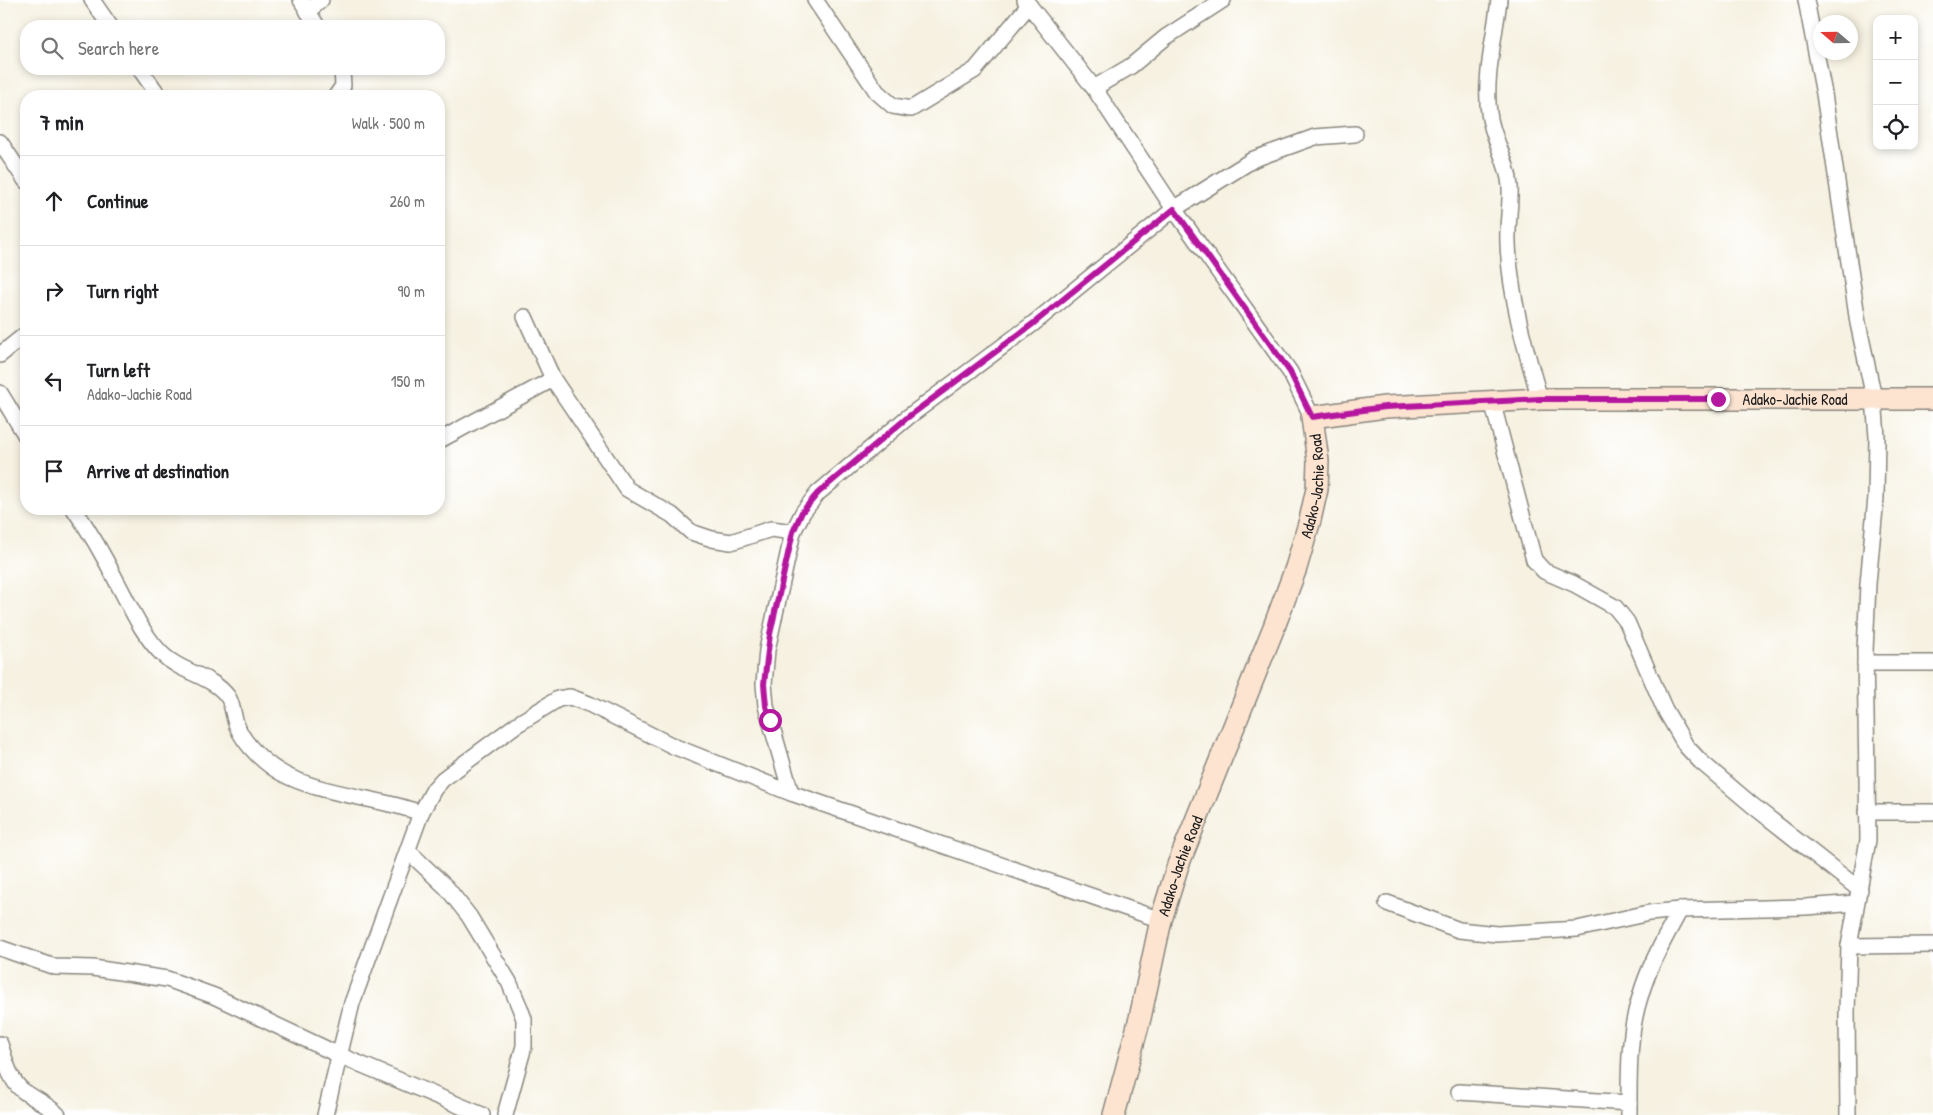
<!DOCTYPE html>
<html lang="en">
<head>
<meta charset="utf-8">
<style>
  body { margin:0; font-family:"Patrick Hand",sans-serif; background:#f2f2f2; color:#202124 }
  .controls { position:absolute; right:15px; top:15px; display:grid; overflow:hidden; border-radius:10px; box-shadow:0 2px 8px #0003 }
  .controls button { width:45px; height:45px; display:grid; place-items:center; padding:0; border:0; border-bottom:1px solid #e0e0e0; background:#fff; color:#202124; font:25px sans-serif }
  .compass { position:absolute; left:1813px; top:15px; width:45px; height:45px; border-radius:50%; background:#fff; box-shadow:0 2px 8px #0003; rotate:290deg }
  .stop { position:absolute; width:15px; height:15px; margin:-11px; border:4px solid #b5179e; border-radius:50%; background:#fff }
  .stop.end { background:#b5179e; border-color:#fff; box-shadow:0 1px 5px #0008 }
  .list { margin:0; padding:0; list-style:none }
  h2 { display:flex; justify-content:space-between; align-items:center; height:65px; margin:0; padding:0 20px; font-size:21px }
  h2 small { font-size:16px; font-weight:400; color:#757577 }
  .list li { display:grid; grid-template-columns:32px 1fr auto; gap:15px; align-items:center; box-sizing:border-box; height:90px; padding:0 20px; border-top:1px solid #e0e0e0 }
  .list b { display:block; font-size:19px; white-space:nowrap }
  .list p { margin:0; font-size:16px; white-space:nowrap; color:#757577 }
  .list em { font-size:16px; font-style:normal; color:#757577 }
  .icon { flex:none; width:28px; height:28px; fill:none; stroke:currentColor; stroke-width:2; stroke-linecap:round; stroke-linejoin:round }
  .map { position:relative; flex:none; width:1933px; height:1115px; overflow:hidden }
  .search { position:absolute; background:#fff; box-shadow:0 2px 8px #0003; left:20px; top:20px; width:425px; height:55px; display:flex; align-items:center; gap:12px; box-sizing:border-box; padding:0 18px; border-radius:20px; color:#757577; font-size:19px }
  .panel { position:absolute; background:#fff; box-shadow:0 2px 8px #0003; left:20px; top:90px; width:425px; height:425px; border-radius:20px }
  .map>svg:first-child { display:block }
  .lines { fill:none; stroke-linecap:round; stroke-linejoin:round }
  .street-casing { stroke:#89867e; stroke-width:18 }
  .secondary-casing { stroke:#89867e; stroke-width:24 }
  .street { stroke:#fff; stroke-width:15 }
  .secondary { stroke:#fde4d1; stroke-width:21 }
  .route { stroke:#b5179e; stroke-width:6 }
  .labels { text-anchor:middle; stroke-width:5; stroke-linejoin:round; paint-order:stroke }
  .street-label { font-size:16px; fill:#1c1c1c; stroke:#fff }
</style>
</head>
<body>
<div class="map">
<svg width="1933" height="1115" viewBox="0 0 1933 1115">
  <rect width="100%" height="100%" fill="#fff"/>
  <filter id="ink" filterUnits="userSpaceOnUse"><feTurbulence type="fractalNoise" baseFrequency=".02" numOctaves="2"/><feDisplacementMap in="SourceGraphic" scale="10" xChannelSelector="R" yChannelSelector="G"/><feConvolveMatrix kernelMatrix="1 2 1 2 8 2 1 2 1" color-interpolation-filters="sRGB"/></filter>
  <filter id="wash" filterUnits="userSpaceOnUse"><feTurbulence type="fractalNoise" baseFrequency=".0096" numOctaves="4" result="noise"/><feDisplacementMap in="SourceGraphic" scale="20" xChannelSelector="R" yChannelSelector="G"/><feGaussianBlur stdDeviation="1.12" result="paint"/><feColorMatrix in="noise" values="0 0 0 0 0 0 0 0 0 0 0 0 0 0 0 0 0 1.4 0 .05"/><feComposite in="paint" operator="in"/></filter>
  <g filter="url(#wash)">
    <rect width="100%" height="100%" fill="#f6f1e1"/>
  </g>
  <g filter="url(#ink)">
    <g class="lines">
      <g class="street-casing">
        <g id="street">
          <path d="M92,0L110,26"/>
          <path d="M301,0L317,26"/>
          <path d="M815,0L877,92L893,106L911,109L975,70L1029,5"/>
          <path d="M1025,0L1094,88L1174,209L1290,372L1312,417"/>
          <path d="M1499,0C1495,35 1484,79 1489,113C1492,139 1508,160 1510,186C1511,205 1507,224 1508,243C1510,297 1525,348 1540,399"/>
          <path d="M1806,0L1824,94L1858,323L1874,398L1877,437L1876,497L1868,584L1865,651L1868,840L1849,946L1847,1012L1848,1115"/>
          <path d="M308,12L321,0"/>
          <path d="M140,69L159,96"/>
          <path d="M1094,88L1131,66L1166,37L1223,0"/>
          <path d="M336,96L343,86L342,69"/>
          <path d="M0,142L26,181"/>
          <path d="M525,317L553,379L627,489L672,515L691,532L712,539L731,542L771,529L793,532"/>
          <path d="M0,355L26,334"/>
          <path d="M0,393L26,436"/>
          <path d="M1492,401L1534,560L1544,571L1574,584L1615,607L1627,622L1664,708L1686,746L1700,761L1752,805L1860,890"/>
          <path d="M440,440L553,379"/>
          <path d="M74,509C91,533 105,558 118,584C131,608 142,634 162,654C181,673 212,675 228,697C233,705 233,717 237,726C245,746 267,766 287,776C329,796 377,797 421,813"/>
          <path d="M1865,663H1933"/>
          <path d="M791,793L766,706L764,684L767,650L793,532L803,512L818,493L908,417L1034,323L1174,209L1254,159L1315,137L1355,134"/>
          <path d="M1867,812H1933"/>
          <path d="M408,851L447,888L469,916L509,982L520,1008L524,1019V1046L505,1115"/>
          <path d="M1387,903L1459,930L1497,934L1577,929L1649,913L1680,910L1806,907L1856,903"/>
          <path d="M1849,946L1933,945"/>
          <path d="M0,948L55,967L93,968L167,979L214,996L341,1056L482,1115"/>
          <path d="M0,1044C5,1059 9,1079 22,1090C34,1099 47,1104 58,1115"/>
          <path d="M1459,1092L1629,1103"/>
          <path d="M325,1115L352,1003L421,813L434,789L443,779L516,725L558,699L570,697L589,704L673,746L791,793L1161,920"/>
          <path d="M1629,1115C1629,1076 1628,1034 1640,997C1649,965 1665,938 1680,910"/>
        </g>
      </g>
      <g class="secondary-casing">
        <g id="secondary">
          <path id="s1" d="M1114,1115L1140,1018L1161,920L1178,865L1274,627L1296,568L1310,520L1317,489L1318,461L1312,417L1385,407L1540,399H1933"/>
        </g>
      </g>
      <use href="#street" class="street"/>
      <use href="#secondary" class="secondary"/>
    </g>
  </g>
  <g class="lines" filter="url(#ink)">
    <path class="route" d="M770,720L766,706L764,684L770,634L793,532L802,512L818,493L908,417L1034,323L1174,209L1290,372L1312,417L1385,407L1540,399H1718"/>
  </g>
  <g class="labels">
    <g class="street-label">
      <text dy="6" stroke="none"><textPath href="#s1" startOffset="1216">Adako-Jachie Road</textPath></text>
      <text dy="6" stroke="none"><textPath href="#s1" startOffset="662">Adako-Jachie Road</textPath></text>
      <text dy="6" stroke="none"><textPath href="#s1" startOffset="258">Adako-Jachie Road</textPath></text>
    </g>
  </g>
</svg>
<div class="controls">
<button>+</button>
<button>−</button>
<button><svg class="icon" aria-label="locate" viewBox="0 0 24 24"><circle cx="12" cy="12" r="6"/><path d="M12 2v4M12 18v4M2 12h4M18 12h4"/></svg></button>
</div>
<svg class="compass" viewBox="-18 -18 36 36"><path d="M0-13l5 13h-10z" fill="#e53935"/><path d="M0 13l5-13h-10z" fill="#757577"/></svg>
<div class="stop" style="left:770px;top:720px"></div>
<div class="stop end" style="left:1718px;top:399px"></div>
<div class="search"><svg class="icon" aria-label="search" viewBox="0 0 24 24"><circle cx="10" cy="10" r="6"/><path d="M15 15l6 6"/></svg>Search here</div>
<section class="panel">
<h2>7 min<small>Walk · 500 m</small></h2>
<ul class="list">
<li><svg class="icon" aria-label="ahead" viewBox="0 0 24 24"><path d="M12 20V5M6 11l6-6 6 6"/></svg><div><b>Continue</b></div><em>260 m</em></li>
<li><svg class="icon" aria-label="right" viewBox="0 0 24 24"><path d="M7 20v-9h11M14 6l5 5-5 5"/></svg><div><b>Turn right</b></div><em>90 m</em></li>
<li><svg class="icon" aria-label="left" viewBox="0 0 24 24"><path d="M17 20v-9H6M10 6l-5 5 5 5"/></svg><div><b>Turn left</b><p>Adako-Jachie Road</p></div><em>150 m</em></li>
<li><svg class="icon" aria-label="arrive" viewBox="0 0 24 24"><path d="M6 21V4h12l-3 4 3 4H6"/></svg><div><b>Arrive at destination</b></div></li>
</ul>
</section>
</div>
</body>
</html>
